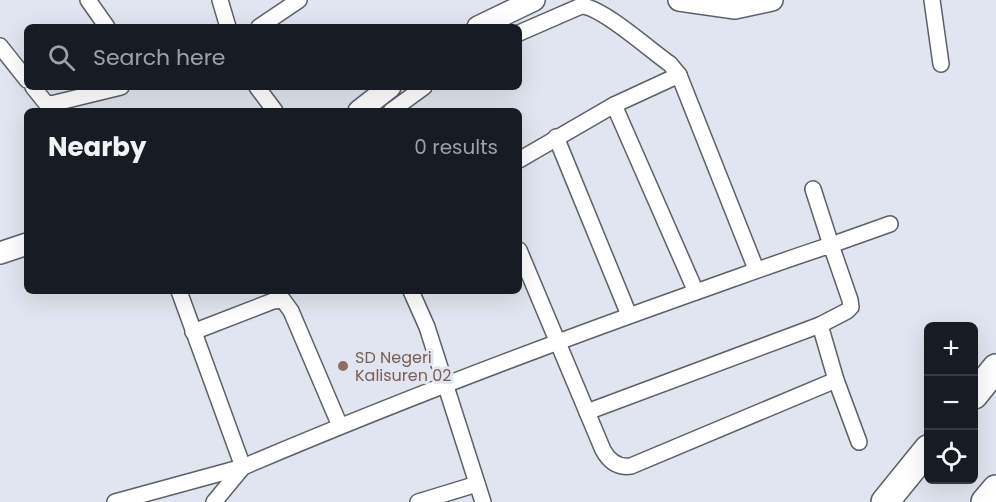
<!DOCTYPE html>
<html lang="en">
<head>
<meta charset="utf-8">
<style>
  body { margin:0; font-family:Poppins,sans-serif; background:#242831; color:#f1f3f6 }
  .controls { position:absolute; right:18px; bottom:18px; display:grid; overflow:hidden; border-radius:9px; box-shadow:0 6px 24px #0002 }
  .controls button { width:54px; height:54px; display:grid; place-items:center; padding:0; border:0; border-bottom:2px solid #363941; background:#171b24; color:#f1f3f6; font:30px sans-serif }
  .list { margin:0; padding:0; list-style:none }
  h2 { display:flex; justify-content:space-between; align-items:center; height:78px; margin:0; padding:0 24px; font-size:26px }
  h2 small { font-size:20px; font-weight:400; color:#9ea1a6 }
  .icon { flex:none; width:33px; height:33px; fill:none; stroke:currentColor; stroke-width:2; stroke-linecap:round; stroke-linejoin:round }
  .map { position:relative; flex:none; width:996px; height:502px; overflow:hidden }
  .search { position:absolute; background:#171b24; box-shadow:0 6px 24px #0002; left:24px; top:24px; width:498px; height:66px; display:flex; align-items:center; gap:15px; box-sizing:border-box; padding:0 21px; border-radius:9px; color:#9ea1a6; font-size:22px }
  .panel { position:absolute; background:#171b24; box-shadow:0 6px 24px #0002; left:24px; top:108px; width:498px; height:186px; border-radius:9px }
  .map>svg:first-child { display:block }
  .lines { fill:none; stroke-linecap:round; stroke-linejoin:round }
  .street-casing { stroke:#5c6069; stroke-width:18 }
  .secondary-casing { stroke:#5c6069; stroke-width:24 }
  .highway-casing { stroke:#5c6069; stroke-width:30 }
  .street { stroke:#fff; stroke-width:15 }
  .secondary { stroke:#fff; stroke-width:21 }
  .highway { stroke:#fff; stroke-width:27 }
  .education-dot { fill:#8d6e63; stroke:#e0e5ef; stroke-width:2 }
  .labels { text-anchor:middle; stroke-width:6; stroke-linejoin:round; paint-order:stroke }
  .education-label { font-size:16px; fill:#785e54; stroke:#e0e5ef; text-anchor:start }
</style>
</head>
<body>
<div class="map">
<svg width="996" height="502" viewBox="0 0 996 502">
  <rect width="100%" height="100%" fill="#e0e5ef"/>
  <g class="lines">
    <g class="street-casing">
      <g id="street">
        <path d="M88,0L107,27"/>
        <path d="M220,0L228,27"/>
        <path d="M932,0L941,64"/>
        <path d="M259,27L299,0"/>
        <path d="M519,33L581,6C601,6 651,51 670,64L679,75"/>
        <path d="M0,46L27,80"/>
        <path d="M33,87L45,102L51,104L121,87"/>
        <path d="M257,87L275,111"/>
        <path d="M614,105L696,292"/>
        <path d="M391,111L424,87"/>
        <path d="M556,137L629,315"/>
        <path d="M519,160L614,105L679,75L756,269"/>
        <path d="M813,189L831,245L890,224"/>
        <path d="M519,250L603,450C609,461 618,468 631,466L836,380L820,325"/>
        <path d="M179,291L243,467C391,404 541,347 693,293C739,277 784,260 831,245L850,300L851,307L847,311L820,325L587,412"/>
        <path d="M411,291L427,327L483,502"/>
        <path d="M193,332L273,301L283,300L291,311L340,426"/>
        <path d="M836,380L859,442"/>
        <path d="M115,502L243,467"/>
        <path d="M214,502L243,467"/>
        <path d="M418,502L477,484"/>
      </g>
    </g>
    <g class="secondary-casing">
      <g id="secondary">
        <path d="M679,0L735,8L772,0"/>
        <path d="M478,27L534,0"/>
        <path d="M359,111L390,87"/>
        <path d="M0,253L27,244"/>
      </g>
    </g>
    <g class="highway-casing">
      <g id="highway">
        <path d="M974,395L996,368"/>
        <path d="M885,502L928,449"/>
        <path d="M985,502L996,489"/>
      </g>
    </g>
    <use href="#street" class="street"/>
    <use href="#secondary" class="secondary"/>
    <use href="#highway" class="highway"/>
  </g>
  <circle class="education-dot" cx="343" cy="366" r="6"/>
  <g class="labels">
    <g class="education-label">
      <text x="355" y="363">SD Negeri<tspan x="355" dy="18">Kalisuren 02</tspan></text>
    </g>
  </g>
</svg>
<div class="controls">
<button>+</button>
<button>−</button>
<button><svg class="icon" aria-label="locate" viewBox="0 0 24 24"><circle cx="12" cy="12" r="6"/><path d="M12 2v4M12 18v4M2 12h4M18 12h4"/></svg></button>
</div>
<div class="search"><svg class="icon" aria-label="search" viewBox="0 0 24 24"><circle cx="10" cy="10" r="6"/><path d="M15 15l6 6"/></svg>Search here</div>
<section class="panel">
<h2>Nearby<small>0 results</small></h2>
<ul class="list">
</ul>
</section>
</div>
</body>
</html>
